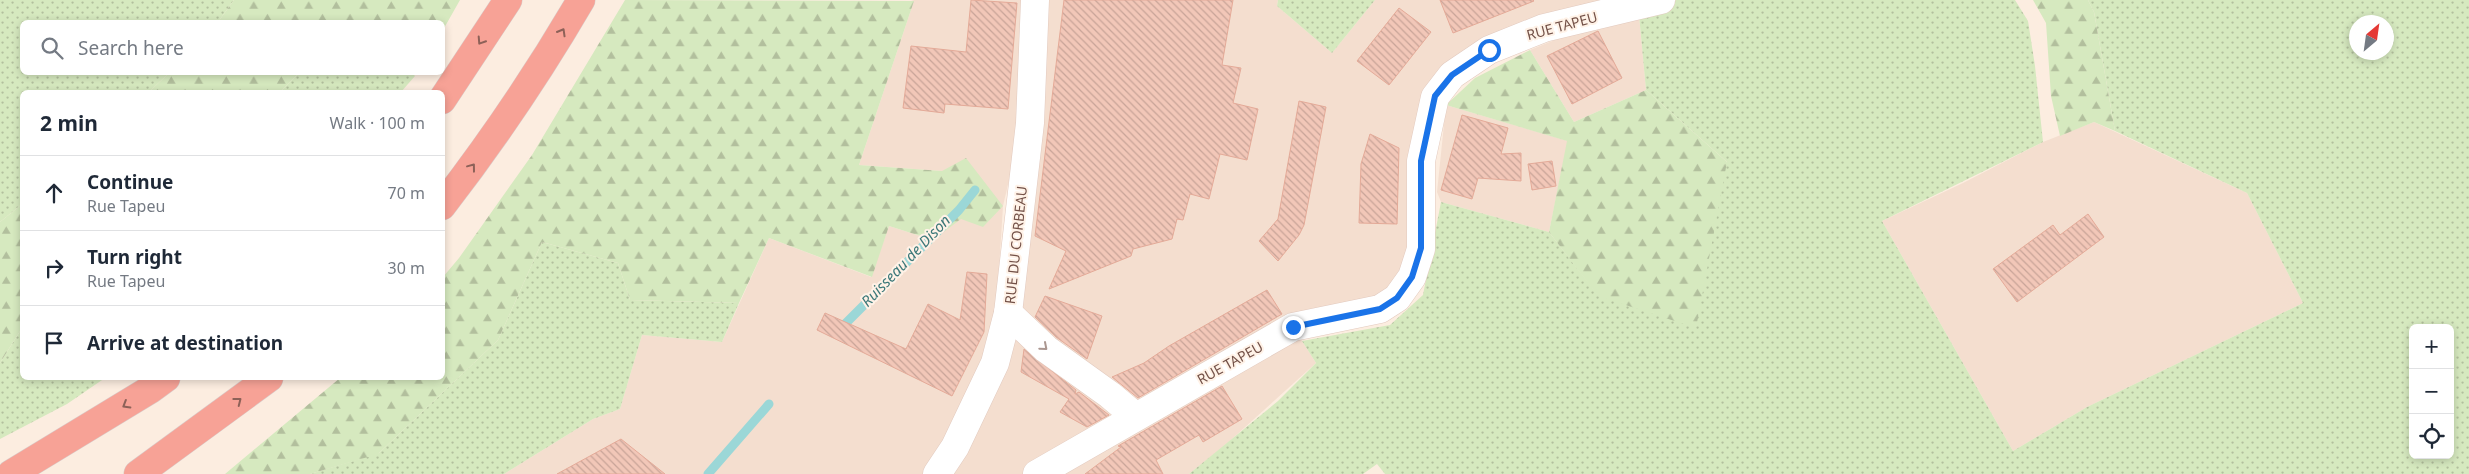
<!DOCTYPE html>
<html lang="en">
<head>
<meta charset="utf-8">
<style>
  body { margin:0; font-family:"Noto Sans",sans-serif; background:#f2f2f3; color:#1f2937 }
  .controls { position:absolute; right:15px; bottom:15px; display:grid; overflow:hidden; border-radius:8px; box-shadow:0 2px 8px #0003 }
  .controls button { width:45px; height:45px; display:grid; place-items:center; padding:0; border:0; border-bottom:1px solid #e0e1e3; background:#fff; color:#1f2937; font:25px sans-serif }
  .compass { position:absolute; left:2349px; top:15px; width:45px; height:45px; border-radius:50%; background:#fff; box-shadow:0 2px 8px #0003; rotate:29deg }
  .stop { position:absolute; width:15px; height:15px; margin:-11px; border:4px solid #1a73e8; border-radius:50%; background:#fff }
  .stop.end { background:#1a73e8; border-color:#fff; box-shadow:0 1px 5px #0008 }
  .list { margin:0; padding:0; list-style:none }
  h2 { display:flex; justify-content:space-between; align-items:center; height:65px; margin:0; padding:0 20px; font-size:21px }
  h2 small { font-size:16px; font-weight:400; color:#747a83 }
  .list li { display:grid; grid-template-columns:32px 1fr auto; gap:15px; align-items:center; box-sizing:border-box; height:75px; padding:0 20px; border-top:1px solid #e0e1e3 }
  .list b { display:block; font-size:19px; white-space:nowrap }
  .list p { margin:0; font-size:16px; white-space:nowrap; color:#747a83 }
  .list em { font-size:16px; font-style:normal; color:#747a83 }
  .icon { flex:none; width:28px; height:28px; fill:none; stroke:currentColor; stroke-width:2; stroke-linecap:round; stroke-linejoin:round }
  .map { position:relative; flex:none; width:2469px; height:474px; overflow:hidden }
  .search { position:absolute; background:#fff; box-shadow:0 2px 8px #0003; left:20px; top:20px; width:425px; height:55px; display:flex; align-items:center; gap:12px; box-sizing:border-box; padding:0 18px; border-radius:8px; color:#747a83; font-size:19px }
  .panel { position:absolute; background:#fff; box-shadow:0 2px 8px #0003; left:20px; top:90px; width:425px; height:290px; border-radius:8px }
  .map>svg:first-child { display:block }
  .residential { fill:#f4decf }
  .grass { fill:url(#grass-dots); fill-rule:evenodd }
  .forest { fill:url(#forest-firs) }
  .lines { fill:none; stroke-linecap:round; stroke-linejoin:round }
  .stream { stroke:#9bd7d7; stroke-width:9 }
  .building { fill:url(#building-back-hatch); stroke:#e4aa98 }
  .minor-casing { stroke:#e2cabf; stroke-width:29 }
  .highway-casing { stroke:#d8cecc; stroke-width:29 }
  .minor { stroke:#fff; stroke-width:28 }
  .highway { stroke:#f7a296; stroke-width:28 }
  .oneway { stroke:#8d6158 }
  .oneway2 { stroke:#ab9791 }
  .route { stroke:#1a73e8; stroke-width:6 }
  .labels { text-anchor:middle; stroke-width:4; stroke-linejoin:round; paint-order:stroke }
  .street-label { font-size:14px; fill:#735148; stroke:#fff2e7 }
  .water-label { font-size:15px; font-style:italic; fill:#3c7879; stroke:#fff2e7 }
</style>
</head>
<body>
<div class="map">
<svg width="2469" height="474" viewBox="0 0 2469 474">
  <defs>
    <pattern id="grass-dots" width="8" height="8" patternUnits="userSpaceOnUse" patternTransform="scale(1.25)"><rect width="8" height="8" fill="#d6e9bf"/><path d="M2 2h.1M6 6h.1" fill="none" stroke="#b2bf9d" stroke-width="1.8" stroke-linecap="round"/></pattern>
    <pattern id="forest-firs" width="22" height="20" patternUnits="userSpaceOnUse" patternTransform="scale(1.25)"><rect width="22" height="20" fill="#d6e9bf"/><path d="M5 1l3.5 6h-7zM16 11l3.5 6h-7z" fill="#b2bf9d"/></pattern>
    <pattern id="building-back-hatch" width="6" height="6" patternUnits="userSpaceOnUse" patternTransform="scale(1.25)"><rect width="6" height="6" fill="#f2c7b8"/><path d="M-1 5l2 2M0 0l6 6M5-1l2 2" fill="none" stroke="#c8a498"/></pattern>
  </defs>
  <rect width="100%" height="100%" fill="#fcede0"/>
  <g class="residential">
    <path d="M911,0H1029L1027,103L1003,206L995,334L927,474H504L593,419L620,409L642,335L722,342L769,238L871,277L889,226L933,240L942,171L859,165L914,1Z"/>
    <path d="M1045,0H1278L1277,6L1332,53L1375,0H1636L1453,68L1404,283L1131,409L1018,312Z"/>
    <path d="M1639,15L1646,90L1574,122L1530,50L1594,24Z"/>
    <path d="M1446,105L1568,141L1549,232L1441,202L1437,192Z"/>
    <path d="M2094,122L2247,193L2303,303L2087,407L2013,451L1882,221L1963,183L2043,142Z"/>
    <path d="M1017,331L1121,415L1025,474H949Z"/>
    <path d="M1297,333L1316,363L1222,448L1189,474H1055Z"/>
  </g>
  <g class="grass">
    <path d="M0,0H234L218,22H22V72L169,73L149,92H22V204L0,222Z"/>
    <path d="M1278,0H1375L1332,53L1277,6Z"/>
    <path d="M1676,0H2015L2028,21L2035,66L2043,142L1882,221L2013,451L2087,407L2303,303L2247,193L2115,131L2094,12L2088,0H2469V474H1385L1377,464L1363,474H1189L1278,401L1316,363L1302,341L1390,325L1423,295L1441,202L1549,232L1598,295L1727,162L1646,90L1639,15L1667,8ZM2356,22H2386V52H2356ZM2413,328H2450V455H2413Z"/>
    <path d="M411,72L415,76L401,92H280L299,73Z"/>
    <path d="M542,242L618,263L630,300L739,303L722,342L642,335L620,409L593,419L504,474H310L379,453L498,340Z"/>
    <path d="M22,328V378H105L67,404L0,439V363Z"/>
  </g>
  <g class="forest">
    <path d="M234,0H460L443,30L442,22H218Z"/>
    <path d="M625,0L914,1L859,165L942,171L966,158L1003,206L983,227L961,219L933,240L889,226L872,277L769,238L739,303L630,300L618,263L542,242L498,340L378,454L310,474H225L340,378H442L443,277L459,258L532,155Z"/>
    <path d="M2033,0H2088L2094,12L2115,131L2094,122L2060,136L2051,96L2046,23Z"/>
    <path d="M1530,50L1574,122L1646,90L1727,162L1696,328L1598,296L1549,232L1567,141L1446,105L1475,78Z"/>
    <path d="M169,73V72L299,73L280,92H149Z"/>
    <path d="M22,204V328L0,363V222Z"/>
  </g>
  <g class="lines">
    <g class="stream">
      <path d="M839,330L959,210L975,190"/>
      <path d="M708,474L769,404"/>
    </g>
  </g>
  <g class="building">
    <path d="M971,0L1017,3L1008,109L945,104L944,113L903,108L911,46L966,52Z"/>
    <path d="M1064,0H1233L1222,65L1241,68L1233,103L1258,109L1247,160L1220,154L1209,199L1190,194L1183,220L1177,219L1172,239L1133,249L1131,256L1049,289L1066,251L1035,236Z"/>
    <path d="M1440,0H1533L1534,1L1453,33Z"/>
    <path d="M1399,8L1431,32L1389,85L1357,61Z"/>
    <path d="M1598,31L1622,78L1572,104L1547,56Z"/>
    <path d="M1299,101L1326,107L1304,225L1299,235L1278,261L1259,241L1278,219Z"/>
    <path d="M1462,115L1508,128L1501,154L1521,153V181L1478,178L1472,199L1441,190Z"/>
    <path d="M1370,134L1399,148L1397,224L1359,223L1361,164Z"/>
    <path d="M1552,161L1556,186L1532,190L1528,164Z"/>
    <path d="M2088,214L2104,237L2017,302L1993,269L2053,225L2060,235Z"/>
    <path d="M967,272L987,274L984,332L952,396L817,330L825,313L906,349L928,304L960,320Z"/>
    <path d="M1267,290L1282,314L1138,398L1112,377L1144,363L1169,346Z"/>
    <path d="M1045,296L1102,316L1087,359L1056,337L1035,317Z"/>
    <path d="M1024,349L1076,390L1075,394L1079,392L1109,415L1087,427L1060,412L1069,399L1021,372Z"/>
    <path d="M1222,386L1242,419L1203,442L1199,435L1156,460L1163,474H1085L1121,447L1118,446Z"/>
    <path d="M621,439L665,474H557Z"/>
  </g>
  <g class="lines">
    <g class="minor-casing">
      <g id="minor">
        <path d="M1008,313L1046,349L1110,395L1135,416"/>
        <path d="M937,474L955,447L995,363L1008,313L1030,123L1035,0"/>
        <path d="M1037,474L1293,327L1380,309L1397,298L1412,277L1421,249V161L1435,97L1452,75L1489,50L1544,28L1661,0"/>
      </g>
    </g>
    <g class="highway-casing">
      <g id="highway">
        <path d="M442,100L508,0"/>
        <path d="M442,206C493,140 539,72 581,0"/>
        <path d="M11,474L151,389L166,378"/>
        <path d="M138,474L269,378"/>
      </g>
    </g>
    <use href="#minor" class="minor"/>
    <use href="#highway" class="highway"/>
  </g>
  <defs><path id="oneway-chevron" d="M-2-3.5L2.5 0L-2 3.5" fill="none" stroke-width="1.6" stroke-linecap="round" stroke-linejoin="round" transform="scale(1.25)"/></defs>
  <g class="oneway">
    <use href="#oneway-chevron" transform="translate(562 32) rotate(-60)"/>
    <use href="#oneway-chevron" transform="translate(481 41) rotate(123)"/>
    <use href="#oneway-chevron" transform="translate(472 167) rotate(-53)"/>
    <use href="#oneway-chevron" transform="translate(238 401) rotate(-38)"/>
    <use href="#oneway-chevron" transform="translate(126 405) rotate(149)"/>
  </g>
  <use class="oneway2" href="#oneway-chevron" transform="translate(1044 347) rotate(41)"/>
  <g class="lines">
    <path class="route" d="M1293,327L1380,309L1397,298L1412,277L1421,248V161L1435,96L1452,75L1489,50"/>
  </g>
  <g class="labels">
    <g class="street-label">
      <text transform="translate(1562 26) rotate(-15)" y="5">RUE TAPEU</text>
      <text transform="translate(1016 245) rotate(-84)" y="5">RUE DU CORBEAU</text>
      <text transform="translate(1230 363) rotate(-29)" y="5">RUE TAPEU</text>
    </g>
    <g class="water-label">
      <text transform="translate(906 261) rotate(-46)" y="5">Ruisseau de Dison</text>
    </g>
  </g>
</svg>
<div class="controls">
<button>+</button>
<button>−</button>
<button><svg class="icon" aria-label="locate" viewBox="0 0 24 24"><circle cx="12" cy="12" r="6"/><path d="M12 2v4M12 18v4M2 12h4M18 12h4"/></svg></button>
</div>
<svg class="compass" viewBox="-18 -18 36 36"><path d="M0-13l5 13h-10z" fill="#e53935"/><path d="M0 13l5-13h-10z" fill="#747a83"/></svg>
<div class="stop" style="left:1489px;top:50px"></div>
<div class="stop end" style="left:1293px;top:327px"></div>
<div class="search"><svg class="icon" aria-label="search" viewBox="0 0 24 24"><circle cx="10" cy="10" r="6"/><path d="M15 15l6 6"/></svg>Search here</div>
<section class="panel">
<h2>2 min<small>Walk · 100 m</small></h2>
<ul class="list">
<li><svg class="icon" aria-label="ahead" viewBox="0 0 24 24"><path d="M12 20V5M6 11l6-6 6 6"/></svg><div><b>Continue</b><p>Rue Tapeu</p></div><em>70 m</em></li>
<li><svg class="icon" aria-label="right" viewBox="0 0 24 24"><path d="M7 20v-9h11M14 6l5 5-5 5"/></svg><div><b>Turn right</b><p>Rue Tapeu</p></div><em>30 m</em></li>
<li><svg class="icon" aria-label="arrive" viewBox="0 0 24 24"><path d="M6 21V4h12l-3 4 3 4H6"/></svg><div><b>Arrive at destination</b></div></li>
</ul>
</section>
</div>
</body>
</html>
